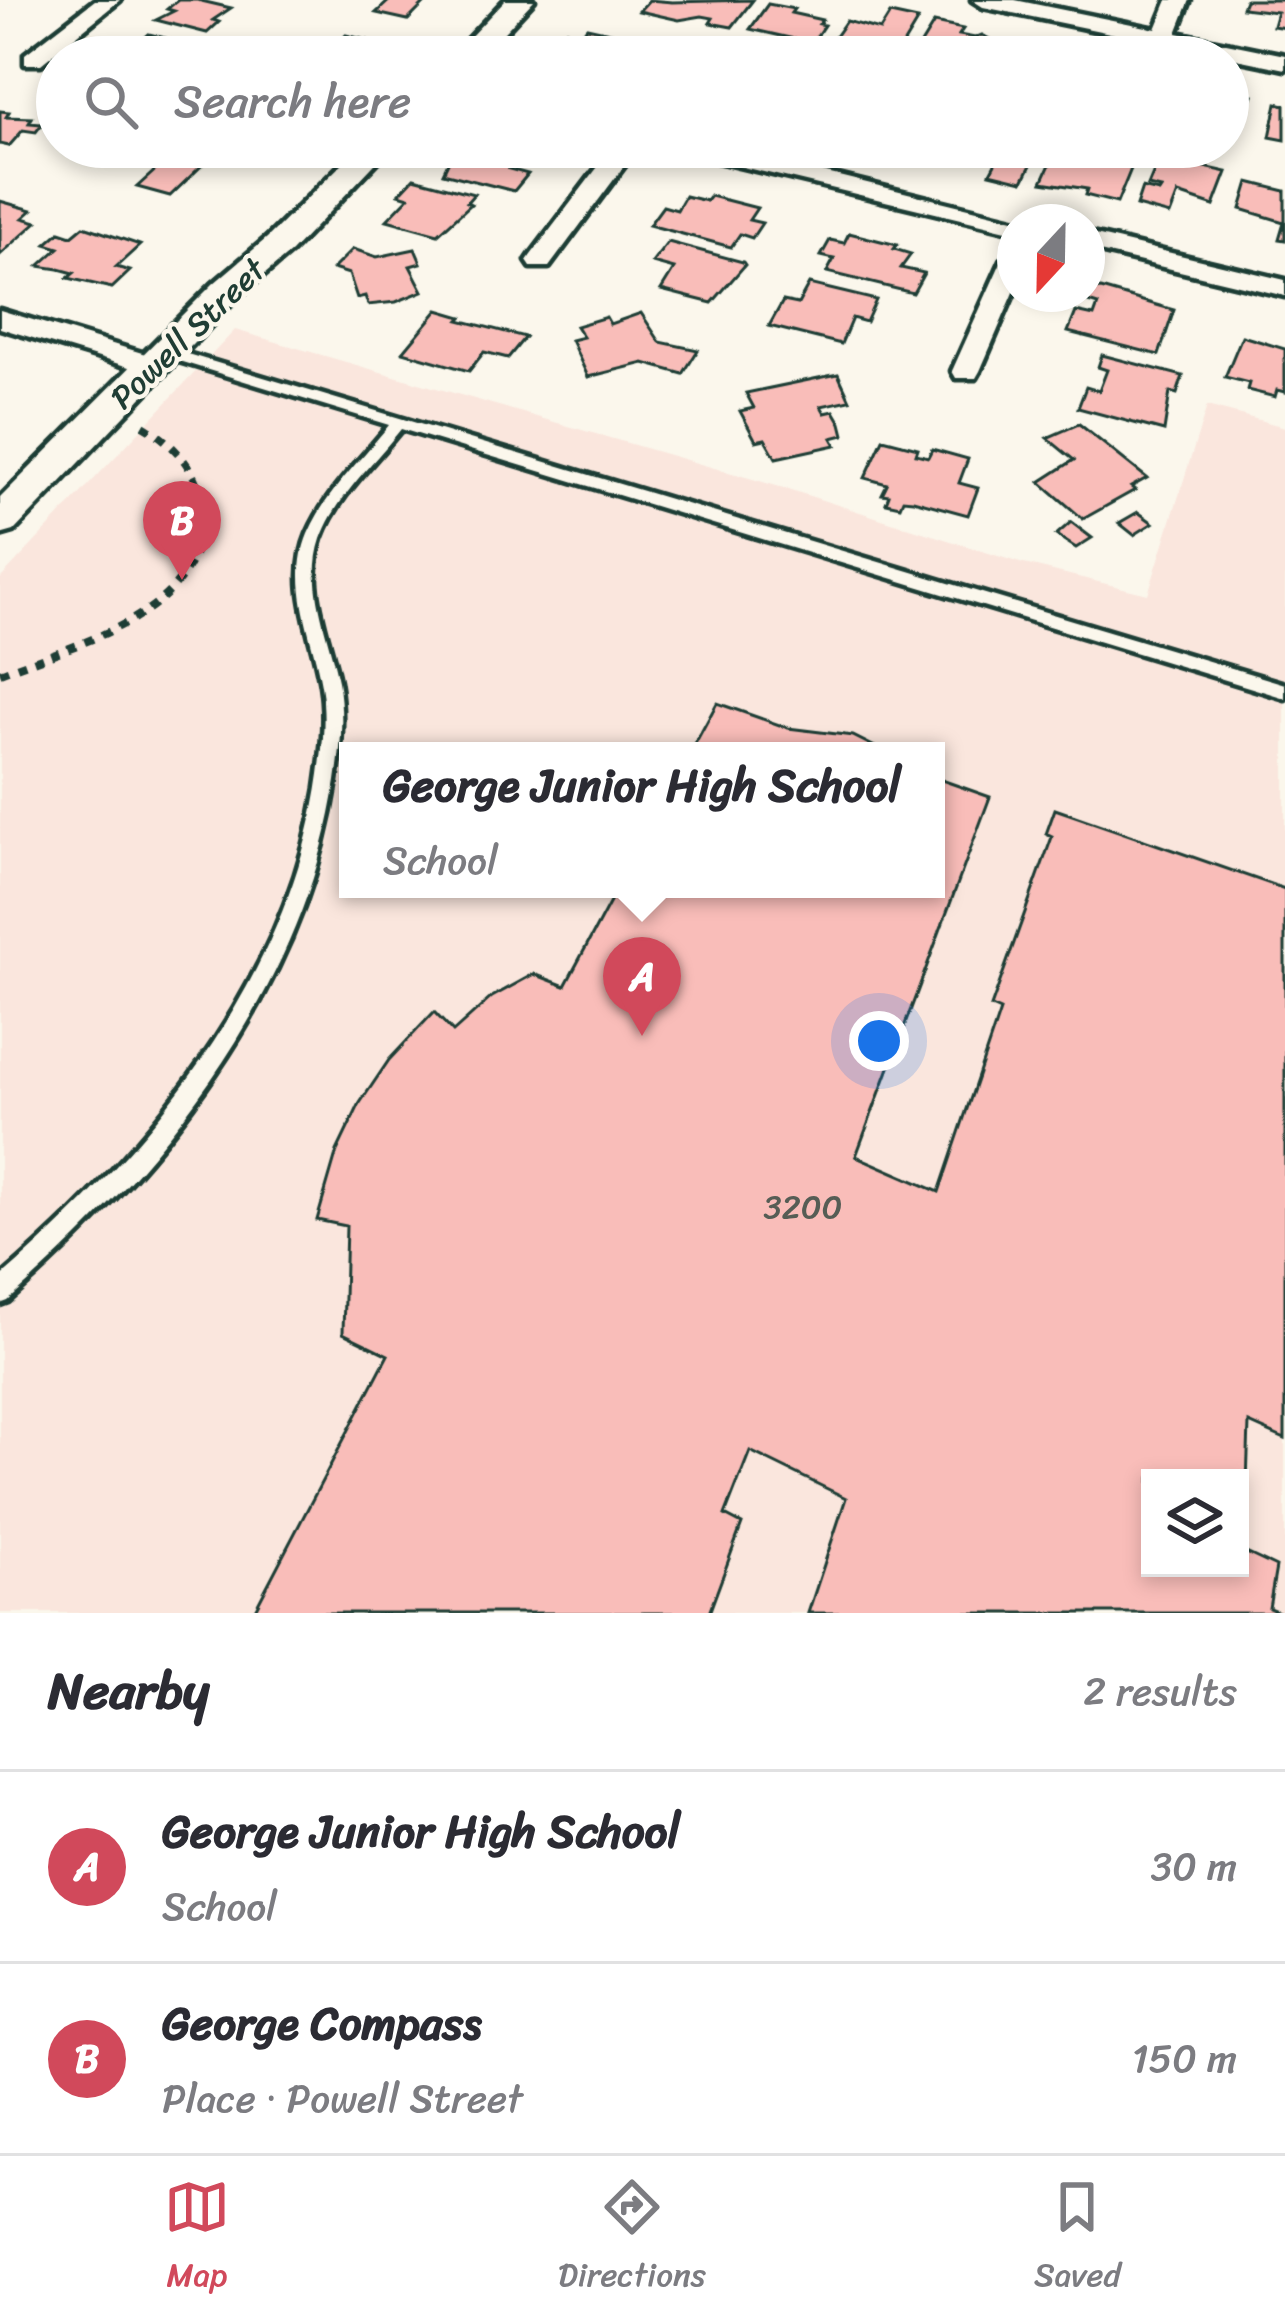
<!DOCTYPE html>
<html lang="en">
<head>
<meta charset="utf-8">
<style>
  body { margin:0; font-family:Sriracha,sans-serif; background:#f7f7f7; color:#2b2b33 }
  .controls { position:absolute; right:36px; bottom:36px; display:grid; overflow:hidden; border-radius:0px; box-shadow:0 6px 18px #0003 }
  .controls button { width:108px; height:108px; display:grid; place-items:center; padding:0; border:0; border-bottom:3px solid #e1e1e2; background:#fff; color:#2b2b33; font:60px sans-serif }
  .compass { position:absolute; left:997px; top:204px; width:108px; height:108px; border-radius:50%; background:#fff; box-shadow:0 6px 18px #0003; rotate:202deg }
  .you { position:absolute; left:879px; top:1041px; width:42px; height:42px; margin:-30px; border:9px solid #fff; border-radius:50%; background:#1a73e8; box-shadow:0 0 0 18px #1a73e833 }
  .badge { display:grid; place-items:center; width:78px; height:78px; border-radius:50%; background:#d1495b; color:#fff; font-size:39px; font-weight:700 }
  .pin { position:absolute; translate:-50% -99px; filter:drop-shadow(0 3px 6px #0008) }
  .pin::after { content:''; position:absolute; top:63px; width:42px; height:36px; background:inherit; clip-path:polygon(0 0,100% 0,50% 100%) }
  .popup { position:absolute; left:339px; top:742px; width:606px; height:156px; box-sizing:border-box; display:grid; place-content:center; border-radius:0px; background:#fff; filter:drop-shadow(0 3px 9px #0005); font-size:39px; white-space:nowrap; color:#7c7c81 }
  .popup b { font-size:45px; color:#2b2b33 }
  .popup::after { content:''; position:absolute; left:50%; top:100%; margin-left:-24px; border:24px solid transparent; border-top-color:#fff }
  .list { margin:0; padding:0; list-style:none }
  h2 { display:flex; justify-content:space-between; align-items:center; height:156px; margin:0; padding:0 48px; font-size:51px }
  h2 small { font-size:39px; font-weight:400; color:#7c7c81 }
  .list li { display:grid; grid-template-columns:78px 1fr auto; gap:36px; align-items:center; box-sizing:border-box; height:192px; padding:0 48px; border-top:3px solid #e1e1e2 }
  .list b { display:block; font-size:45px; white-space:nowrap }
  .list p { margin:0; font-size:39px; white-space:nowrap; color:#7c7c81 }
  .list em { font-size:39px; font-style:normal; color:#7c7c81 }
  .icon { flex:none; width:66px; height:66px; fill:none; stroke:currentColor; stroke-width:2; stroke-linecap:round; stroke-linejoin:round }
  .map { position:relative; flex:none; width:1285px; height:1613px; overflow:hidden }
  .search { position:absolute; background:#fff; box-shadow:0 6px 18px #0003; left:36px; right:36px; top:36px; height:132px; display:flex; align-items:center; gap:30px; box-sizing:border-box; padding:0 42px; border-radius:66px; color:#7c7c81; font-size:45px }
  .sheet { height:540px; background:#fff }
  nav { display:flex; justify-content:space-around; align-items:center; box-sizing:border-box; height:168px; border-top:3px solid #e1e1e2; background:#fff; font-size:33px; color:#7c7c81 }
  nav a { display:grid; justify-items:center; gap:6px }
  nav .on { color:#d1495b }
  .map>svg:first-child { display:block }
  .built { fill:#fae6dd; fill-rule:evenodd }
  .building { fill:#f9bdb9; stroke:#1f3d34; stroke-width:3 }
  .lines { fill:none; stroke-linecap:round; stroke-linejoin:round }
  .service-casing { stroke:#1f3d34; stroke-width:9 }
  .minor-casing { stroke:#1f3d34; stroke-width:9 }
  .tertiary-casing { stroke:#1f3d34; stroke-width:9 }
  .path { stroke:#1f3d34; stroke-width:8; stroke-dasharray:9 9; stroke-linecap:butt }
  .service { fill:#fbf7ec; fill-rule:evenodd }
  .minor { fill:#fbf7ec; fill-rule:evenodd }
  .tertiary { fill:#fbf7ec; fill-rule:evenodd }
  .labels { text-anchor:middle; stroke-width:9; stroke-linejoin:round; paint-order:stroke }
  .far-street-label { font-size:33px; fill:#1f3d34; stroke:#fbf7ec }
  .number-label { font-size:33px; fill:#565d55 }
</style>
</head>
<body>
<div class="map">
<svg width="1285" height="1613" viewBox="0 0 1285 1613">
  <rect width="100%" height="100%" fill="#fbf7ec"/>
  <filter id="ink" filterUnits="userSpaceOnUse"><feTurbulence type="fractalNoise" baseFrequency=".00833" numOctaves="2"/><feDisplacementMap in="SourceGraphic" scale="24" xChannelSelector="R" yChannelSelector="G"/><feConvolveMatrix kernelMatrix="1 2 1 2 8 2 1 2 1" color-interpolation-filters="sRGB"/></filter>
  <g filter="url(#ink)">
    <path class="built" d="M235,330L794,491L1020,563L1148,594L1207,406L1285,427V1613H0V579ZM348,751H936V889H348ZM1150,1478H1240V1568H1150Z"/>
    <g class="building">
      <path d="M178,0H197L231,8L213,20L219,22L207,33L156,20L174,11L167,9Z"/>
      <path d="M390,0H428L408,20L376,13Z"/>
      <path d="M649,0L672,2L753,0L732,27L710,23L713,18L702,16L679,20L639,11Z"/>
      <path d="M1245,0H1285V28L1273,26L1277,12L1242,8Z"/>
      <path d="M768,4L794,9L791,13L822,20L819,24L824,25L812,43L750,29Z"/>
      <path d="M890,14L918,20L897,55L881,51L877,56L840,57L844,51L827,48L846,21L880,30Z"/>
      <path d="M934,23L963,29L959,35L975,38L982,35L997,43L989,57H913Z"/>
      <path d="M587,27L632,37L616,57H541L566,30L581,34Z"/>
      <path d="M149,34L202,47L191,57H134L152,52L133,48Z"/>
      <path d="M346,35L388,45L375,57H341L351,47L337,44Z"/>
      <path d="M1015,42L1053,51L1084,54L1007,57Z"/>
      <path d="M660,46L693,53L689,57H634L643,47L657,50Z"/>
      <path d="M1228,91L1253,95L1244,120L1230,118L1228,125Z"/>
      <path d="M1277,103L1285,105V140L1270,137Z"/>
      <path d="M0,111L9,112L6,117L32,118L29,123L42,124L36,132L23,130L9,146L0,144Z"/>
      <path d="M180,147H221L170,196L137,187L159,167L152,165Z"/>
      <path d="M466,147L526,149L509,169L528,174L514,191L443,173L451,156Z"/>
      <path d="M904,147H940L933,160L901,152Z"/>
      <path d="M958,147H1040L1023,181L990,173L998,158Z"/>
      <path d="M1058,147H1080L1078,151L1109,158L1111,153L1135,159L1117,203L1085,195L1087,189L1042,182Z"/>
      <path d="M1160,157L1227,172L1214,206L1178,194L1170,215L1136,206L1142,188L1159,192L1161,189L1148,186Z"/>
      <path d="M414,178L474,194L467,202L471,204L438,234L387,220L409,197L399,194Z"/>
      <path d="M1249,182L1285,191V240L1279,239L1284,222L1241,209Z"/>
      <path d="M685,196L706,201L710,196L757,208L749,220L762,223L752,238L740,234L731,247L649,225L663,206L677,210Z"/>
      <path d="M0,201L32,210L23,218L37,222L0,255Z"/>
      <path d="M84,226L140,245L116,267L130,271L112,288L68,278L74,273L59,269L39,266L59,248L46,244L60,232L72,236Z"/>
      <path d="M849,233L897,245L894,249L911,254L901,268L924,273L913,293L827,272L834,259L821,256L830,240L844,243Z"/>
      <path d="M668,242L743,262L745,265L712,303L661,290L674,269L652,263Z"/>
      <path d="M353,249L377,257L415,249L421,263L410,266L423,291L396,302L368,305L365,296L357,298L349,274L333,269Z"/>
      <path d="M809,284L876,300L866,322L852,318L841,344L769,326L783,301L798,304Z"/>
      <path d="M1101,289L1174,310L1159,355L1068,332L1076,312L1094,316L1098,305L1088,302L1092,290Z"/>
      <path d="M438,310L462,317L459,320L525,337L508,358L484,352L469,371L403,352Z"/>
      <path d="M641,313L660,342L698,350L683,374L644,363L588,377L571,340L583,337L576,326L606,317L610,324Z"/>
      <path d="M1242,336L1285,349V392L1277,390L1275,397L1247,390L1249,383L1225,377Z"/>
      <path d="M1102,355L1183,376L1177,394L1170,392L1164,431L1078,408L1086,387L1099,391L1107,370L1098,367Z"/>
      <path d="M838,374L850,400L821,406L825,413L834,411L841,423L844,435L832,438L836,445L776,458L765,439L756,441L740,411L754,408L746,393Z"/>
      <path d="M1079,424L1147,478L1131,487L1135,490L1083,519L1040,482L1074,460L1047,438Z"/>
      <path d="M883,439L918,448L916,454L928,457L932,449L968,459L959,483L978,488L968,515L913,500L903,499L900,506L886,503L889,495L882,494L887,484L865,478Z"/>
      <path d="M1138,512L1153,523L1134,535L1119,523Z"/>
      <path d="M1071,522L1092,538L1076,548L1056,535Z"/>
      <path d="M717,703L788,728L853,736L883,751H691Z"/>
      <path d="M936,778L990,797L856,1156L939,1192L1000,1011L991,1007L1052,837L1046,834L1055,809L1285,889V1439L1249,1423L1247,1484L1240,1507V1478H1150V1568H1240V1550L1276,1567L1269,1608L1281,1613H808L846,1498L750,1451L725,1515L742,1524L709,1613H253L388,1355L343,1333L346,1226L317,1220L337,1151L360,1103L389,1060L434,1012L453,1032L492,997L534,974L565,986L617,889H936Z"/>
    </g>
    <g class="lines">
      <g class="service-casing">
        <path id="service" d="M164,347L1285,684V698L401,429C374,463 336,497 321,539C305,586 329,635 338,681C344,714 341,748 336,781C304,991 164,1165 8,1301L0,1304V1278C156,1144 298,969 321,758C324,733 325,709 321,685C313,636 287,584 308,534C326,492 361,460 389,425L159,355V349Z"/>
      </g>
      <g class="minor-casing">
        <g id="minor">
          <path d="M95,0H120L41,64H25V54Z"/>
          <path d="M972,0H1015L1156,29L1168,0H1190L1177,33L1285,55V69L983,7Z"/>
          <path d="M613,147H638L549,267H531L527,261L531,255Z"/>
          <path d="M677,147H720L1026,222H1015V232L680,152Z"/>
          <path d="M1087,233L1285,280V296L1087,249Z"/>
          <path d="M1015,252V290L980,371L976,378H956L952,371L1002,260Z"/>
          <path d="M0,310L162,359L166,365L152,374L0,328Z"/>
        </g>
      </g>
      <g class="tertiary-casing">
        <g id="tertiary">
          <path d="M505,0H534L481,57H451Z"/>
          <path d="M359,147H391L291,252L237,298L14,531L0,535V498L213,284L267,238Z"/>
        </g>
      </g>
      <path class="path" d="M0,673C83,641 209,615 201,504C198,469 172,442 143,425"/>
      <use href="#service" class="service"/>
      <use href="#minor" class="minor"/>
      <use href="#tertiary" class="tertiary"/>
    </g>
  </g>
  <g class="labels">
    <g class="far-street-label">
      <text transform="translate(187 333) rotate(-44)" y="12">Powell Street</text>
    </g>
    <g class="number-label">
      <text x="803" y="1218">3200</text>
    </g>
  </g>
</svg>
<div class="controls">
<button><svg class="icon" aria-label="layers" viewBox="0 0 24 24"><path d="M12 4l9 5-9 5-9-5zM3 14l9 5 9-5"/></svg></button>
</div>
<svg class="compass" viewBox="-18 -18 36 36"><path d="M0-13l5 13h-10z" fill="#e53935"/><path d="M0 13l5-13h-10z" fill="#7c7c81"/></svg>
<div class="you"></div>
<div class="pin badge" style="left:642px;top:1036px">A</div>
<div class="popup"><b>George Junior High School</b>School</div>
<div class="pin badge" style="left:182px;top:580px">B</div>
<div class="search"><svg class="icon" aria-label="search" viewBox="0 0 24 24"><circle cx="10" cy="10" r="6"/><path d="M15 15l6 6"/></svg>Search here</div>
</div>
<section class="sheet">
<h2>Nearby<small>2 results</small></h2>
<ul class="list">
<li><span class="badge">A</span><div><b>George Junior High School</b><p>School</p></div><em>30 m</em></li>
<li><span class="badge">B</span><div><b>George Compass</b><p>Place · Powell Street</p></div><em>150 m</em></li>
</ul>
</section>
<nav>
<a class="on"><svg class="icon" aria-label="map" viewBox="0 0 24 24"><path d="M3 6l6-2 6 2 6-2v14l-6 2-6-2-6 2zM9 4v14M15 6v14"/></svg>Map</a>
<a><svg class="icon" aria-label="directions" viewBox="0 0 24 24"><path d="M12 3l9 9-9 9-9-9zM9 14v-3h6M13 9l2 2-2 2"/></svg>Directions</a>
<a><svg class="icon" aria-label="saved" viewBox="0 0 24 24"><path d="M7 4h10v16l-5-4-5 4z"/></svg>Saved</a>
</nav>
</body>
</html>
